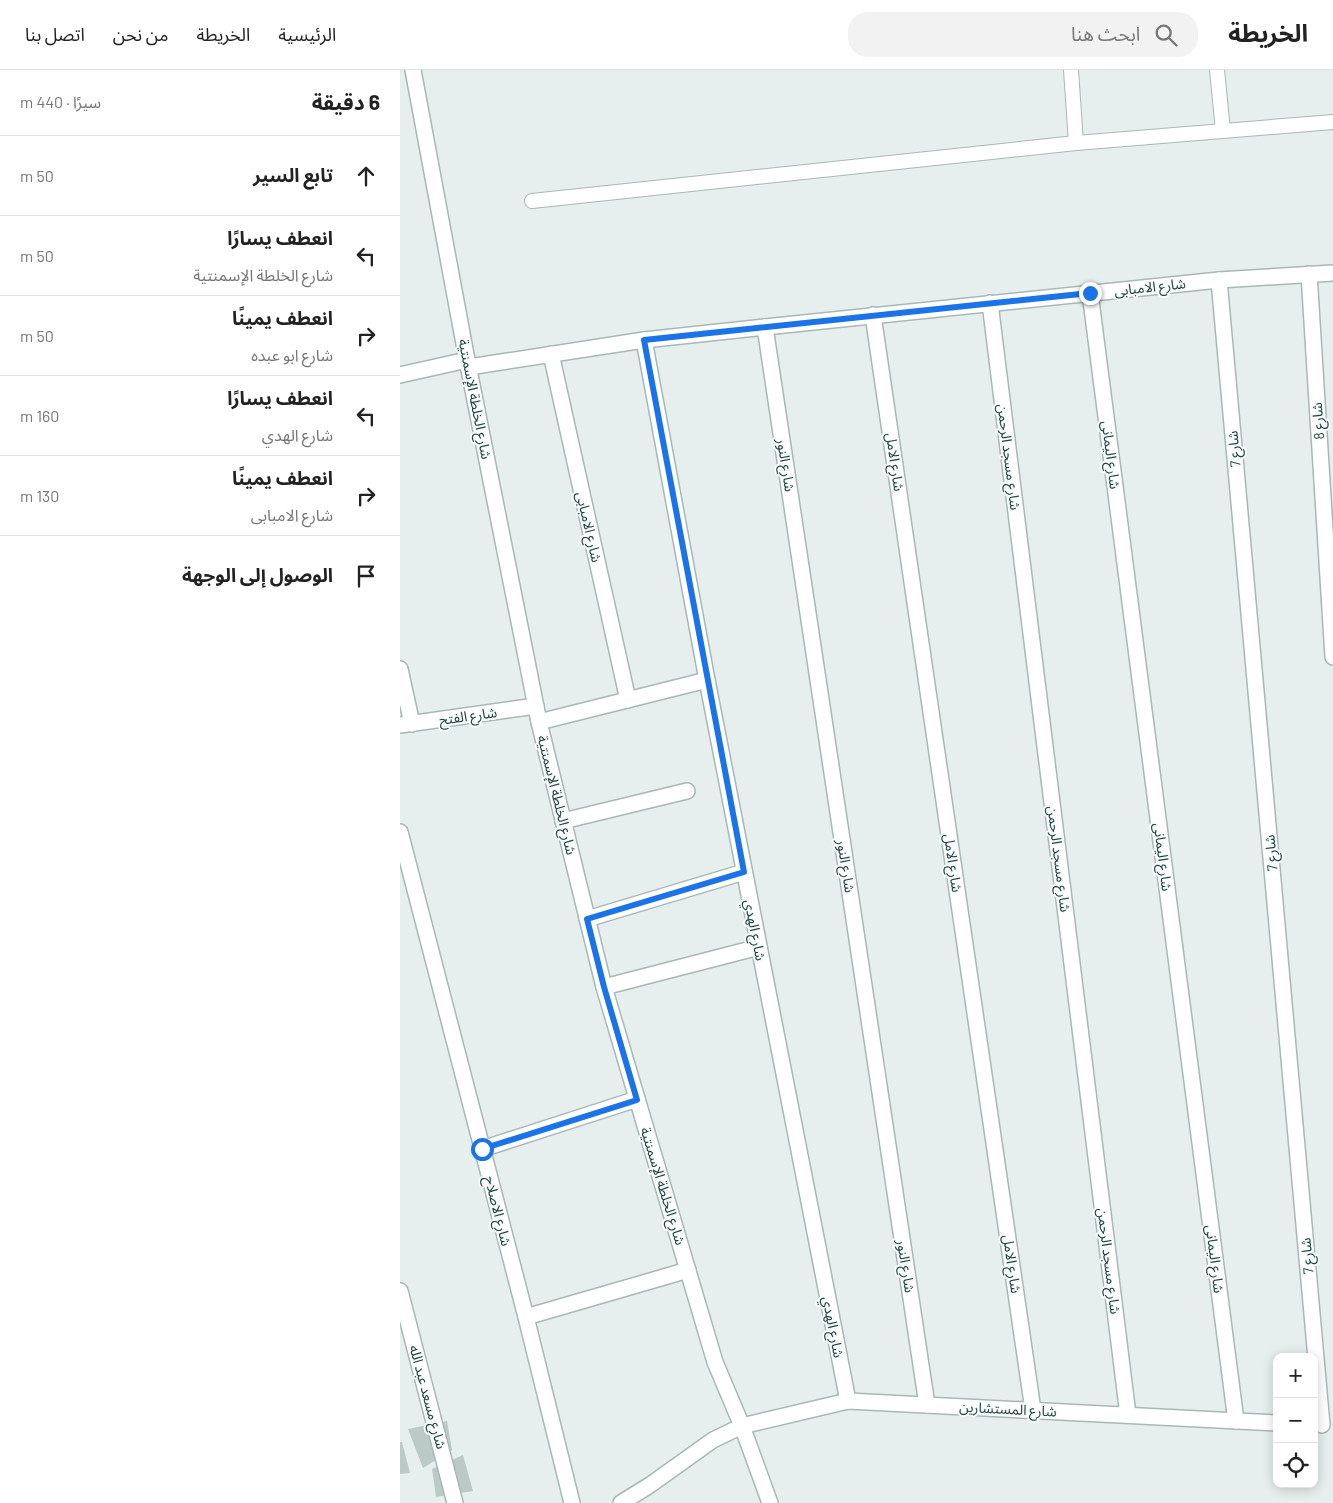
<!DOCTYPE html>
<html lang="ar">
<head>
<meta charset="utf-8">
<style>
  body { margin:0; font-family:Barlow,"Noto Sans Arabic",sans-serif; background:#f2f2f2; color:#222; direction:rtl }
  .controls { position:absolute; right:15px; bottom:15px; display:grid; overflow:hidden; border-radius:10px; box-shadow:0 2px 12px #0003 }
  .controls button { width:45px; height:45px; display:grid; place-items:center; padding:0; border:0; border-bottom:1px solid #e0e0e0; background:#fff; color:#222; font:25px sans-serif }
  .stop { position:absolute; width:15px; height:15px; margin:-11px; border:4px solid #1a73e8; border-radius:50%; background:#fff }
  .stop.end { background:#1a73e8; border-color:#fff; box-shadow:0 1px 5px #0008 }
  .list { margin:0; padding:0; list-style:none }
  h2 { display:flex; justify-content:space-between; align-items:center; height:65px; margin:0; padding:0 20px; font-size:21px }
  h2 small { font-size:16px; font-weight:400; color:#767676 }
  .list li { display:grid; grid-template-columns:32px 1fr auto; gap:15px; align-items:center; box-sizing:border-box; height:80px; padding:0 20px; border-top:1px solid #e0e0e0 }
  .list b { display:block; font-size:19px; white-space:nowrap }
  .list p { margin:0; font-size:16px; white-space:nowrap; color:#767676 }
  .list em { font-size:16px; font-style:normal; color:#767676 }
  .icon { flex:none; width:28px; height:28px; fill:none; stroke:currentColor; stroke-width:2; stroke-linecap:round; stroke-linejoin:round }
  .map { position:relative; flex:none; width:933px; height:1433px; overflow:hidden; direction:ltr }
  header { display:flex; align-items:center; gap:30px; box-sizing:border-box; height:70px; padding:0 25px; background:#fff; border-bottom:1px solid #e0e0e0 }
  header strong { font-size:24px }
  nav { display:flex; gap:28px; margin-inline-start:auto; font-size:18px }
  .search { width:350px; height:45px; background:#f2f2f2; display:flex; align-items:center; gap:12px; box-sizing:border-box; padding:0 18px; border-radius:20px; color:#767676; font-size:19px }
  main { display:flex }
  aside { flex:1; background:#fff }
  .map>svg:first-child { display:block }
  .building { fill:#bbcac7 }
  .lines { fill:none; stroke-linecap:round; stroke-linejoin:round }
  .service-casing { stroke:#a8b8b6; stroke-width:16 }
  .minor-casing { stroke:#a8b8b6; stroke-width:18 }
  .tertiary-casing { stroke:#a8b8b6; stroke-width:18 }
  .service { stroke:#fff; stroke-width:14 }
  .minor { stroke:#fff; stroke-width:15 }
  .tertiary { stroke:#fff; stroke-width:15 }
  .route { stroke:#1a73e8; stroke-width:6 }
  .labels { text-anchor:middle; stroke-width:4; stroke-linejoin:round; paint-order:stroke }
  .street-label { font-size:14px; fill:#234341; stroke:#f7fbfa }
</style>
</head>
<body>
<header>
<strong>الخريطة</strong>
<div class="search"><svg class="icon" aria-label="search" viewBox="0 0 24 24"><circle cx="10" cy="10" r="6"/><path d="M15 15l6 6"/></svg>ابحث هنا</div>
<nav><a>الرئيسية</a><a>الخريطة</a><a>من نحن</a><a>اتصل بنا</a></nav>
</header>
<main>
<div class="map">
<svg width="933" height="1433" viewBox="0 0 933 1433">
  <rect width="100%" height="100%" fill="#e6efed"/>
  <g class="building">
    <path d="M47,1351L52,1380L23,1398L8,1359Z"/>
    <path d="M0,1372H2L10,1403L0,1404Z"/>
    <path d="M63,1385L73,1421L36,1427L32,1399Z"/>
  </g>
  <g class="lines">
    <g class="service-casing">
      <g id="service">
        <path d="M671,0L676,73"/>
        <path d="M817,0L823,61"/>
        <path d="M132,131L676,73L933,52"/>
      </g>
    </g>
    <g class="minor-casing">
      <g id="minor">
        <path d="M909,204L933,587"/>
        <path d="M819,210L922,1355"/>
        <path d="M690,223L836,1351"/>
        <path d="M590,233L728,1345"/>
        <path d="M473,245L633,1340"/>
        <path d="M365,257L527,1335"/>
        <path d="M244,270L307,610L448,1331"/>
        <path d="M151,284L228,630"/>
        <path d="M0,305L67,290"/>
        <path d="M0,599L12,654"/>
        <path d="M139,652L307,610"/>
        <path d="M163,751L287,721"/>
        <path d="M0,762L126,1247L172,1433"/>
        <path d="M187,849L344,802"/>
        <path d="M204,917L359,877"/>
        <path d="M82,1079L237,1029"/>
        <path d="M0,1221L55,1433"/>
        <path d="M126,1247L288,1200"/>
        <path d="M221,1433L250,1415L313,1370L342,1356L448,1331L877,1353"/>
      </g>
    </g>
    <g class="tertiary-casing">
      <g id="tertiary">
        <path d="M13,0L67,290L139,652L204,917L315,1292L342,1356L370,1433"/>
        <path d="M69,297L244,270L365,257L819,210L933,203"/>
        <path d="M0,655L136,636"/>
      </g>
    </g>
    <use href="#service" class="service"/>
    <use href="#minor" class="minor"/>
    <use href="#tertiary" class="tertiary"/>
  </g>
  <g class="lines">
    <path class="route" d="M82,1079L237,1030L204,917L187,849L344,802L244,270L690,223"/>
  </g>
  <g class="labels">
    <g class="street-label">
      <text transform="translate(750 217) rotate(-6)" y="5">شارع الامبابى</text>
      <text transform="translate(75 329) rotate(79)" y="5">شارع الخلطة الإسمنتية</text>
      <text transform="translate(918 351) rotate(-94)" y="5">شارع 8</text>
      <text transform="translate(834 379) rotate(-95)" y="5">شارع 7</text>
      <text transform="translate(711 385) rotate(83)" y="5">شارع اليمانى</text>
      <text transform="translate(609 387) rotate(83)" y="5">شارع مسجد الرحمن</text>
      <text transform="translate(495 392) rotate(82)" y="5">شارع الامل</text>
      <text transform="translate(386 395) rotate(81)" y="5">شارع النور</text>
      <text transform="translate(189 457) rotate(77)" y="5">شارع الامبابى</text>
      <text transform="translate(68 646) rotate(-8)" y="5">شارع الفتح</text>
      <text transform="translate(157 725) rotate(76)" y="5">شارع الخلطة الإسمنتية</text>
      <text transform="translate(871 783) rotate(-95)" y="5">شارع 7</text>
      <text transform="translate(763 787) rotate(83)" y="5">شارع اليمانى</text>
      <text transform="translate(659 789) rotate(83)" y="5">شارع مسجد الرحمن</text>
      <text transform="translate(553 793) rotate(82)" y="5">شارع الامل</text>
      <text transform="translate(446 796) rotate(81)" y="5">شارع النور</text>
      <text transform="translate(355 860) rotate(79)" y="5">شارع الهدي</text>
      <text transform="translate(263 1116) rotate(73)" y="5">شارع الخلطة الإسمنتية</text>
      <text transform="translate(98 1141) rotate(76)" y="5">شارع الاصلاح</text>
      <text transform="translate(907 1186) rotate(-95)" y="5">شارع 7</text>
      <text transform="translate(815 1189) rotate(83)" y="5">شارع اليمانى</text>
      <text transform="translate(709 1191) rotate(83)" y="5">شارع مسجد الرحمن</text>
      <text transform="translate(612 1194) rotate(82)" y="5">شارع الامل</text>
      <text transform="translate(506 1196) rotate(81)" y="5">شارع النور</text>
      <text transform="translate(433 1257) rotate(79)" y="5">شارع الهدي</text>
      <text transform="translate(28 1327) rotate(75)" y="5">شارع مسعد عبد الله</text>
      <text transform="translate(608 1339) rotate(3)" y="5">شارع المستشارين</text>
    </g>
  </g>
</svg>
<div class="controls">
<button>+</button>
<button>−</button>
<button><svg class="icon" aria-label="locate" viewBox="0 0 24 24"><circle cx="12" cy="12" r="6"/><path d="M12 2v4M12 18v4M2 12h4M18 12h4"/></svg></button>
</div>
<div class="stop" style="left:82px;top:1079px"></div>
<div class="stop end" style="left:690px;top:223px"></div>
</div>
<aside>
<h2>6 دقيقة<small>سيرًا · 440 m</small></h2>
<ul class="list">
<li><svg class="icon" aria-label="ahead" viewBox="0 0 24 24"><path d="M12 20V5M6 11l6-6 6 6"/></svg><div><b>تابع السير</b></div><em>50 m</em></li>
<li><svg class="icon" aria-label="left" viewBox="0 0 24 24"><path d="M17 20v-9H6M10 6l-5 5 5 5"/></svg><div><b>انعطف يسارًا</b><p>شارع الخلطة الإسمنتية</p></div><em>50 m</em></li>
<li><svg class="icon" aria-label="right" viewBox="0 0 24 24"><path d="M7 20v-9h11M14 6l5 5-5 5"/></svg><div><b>انعطف يمينًا</b><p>شارع ابو عبده</p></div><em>50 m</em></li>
<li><svg class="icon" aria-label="left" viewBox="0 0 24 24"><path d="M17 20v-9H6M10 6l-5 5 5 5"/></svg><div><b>انعطف يسارًا</b><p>شارع الهدي</p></div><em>160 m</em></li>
<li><svg class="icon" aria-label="right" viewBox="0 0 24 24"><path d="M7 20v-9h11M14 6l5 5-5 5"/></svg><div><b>انعطف يمينًا</b><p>شارع الامبابى</p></div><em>130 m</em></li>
<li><svg class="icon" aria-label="arrive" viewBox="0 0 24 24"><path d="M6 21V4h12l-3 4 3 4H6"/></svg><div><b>الوصول إلى الوجهة</b></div></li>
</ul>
</aside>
</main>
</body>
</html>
